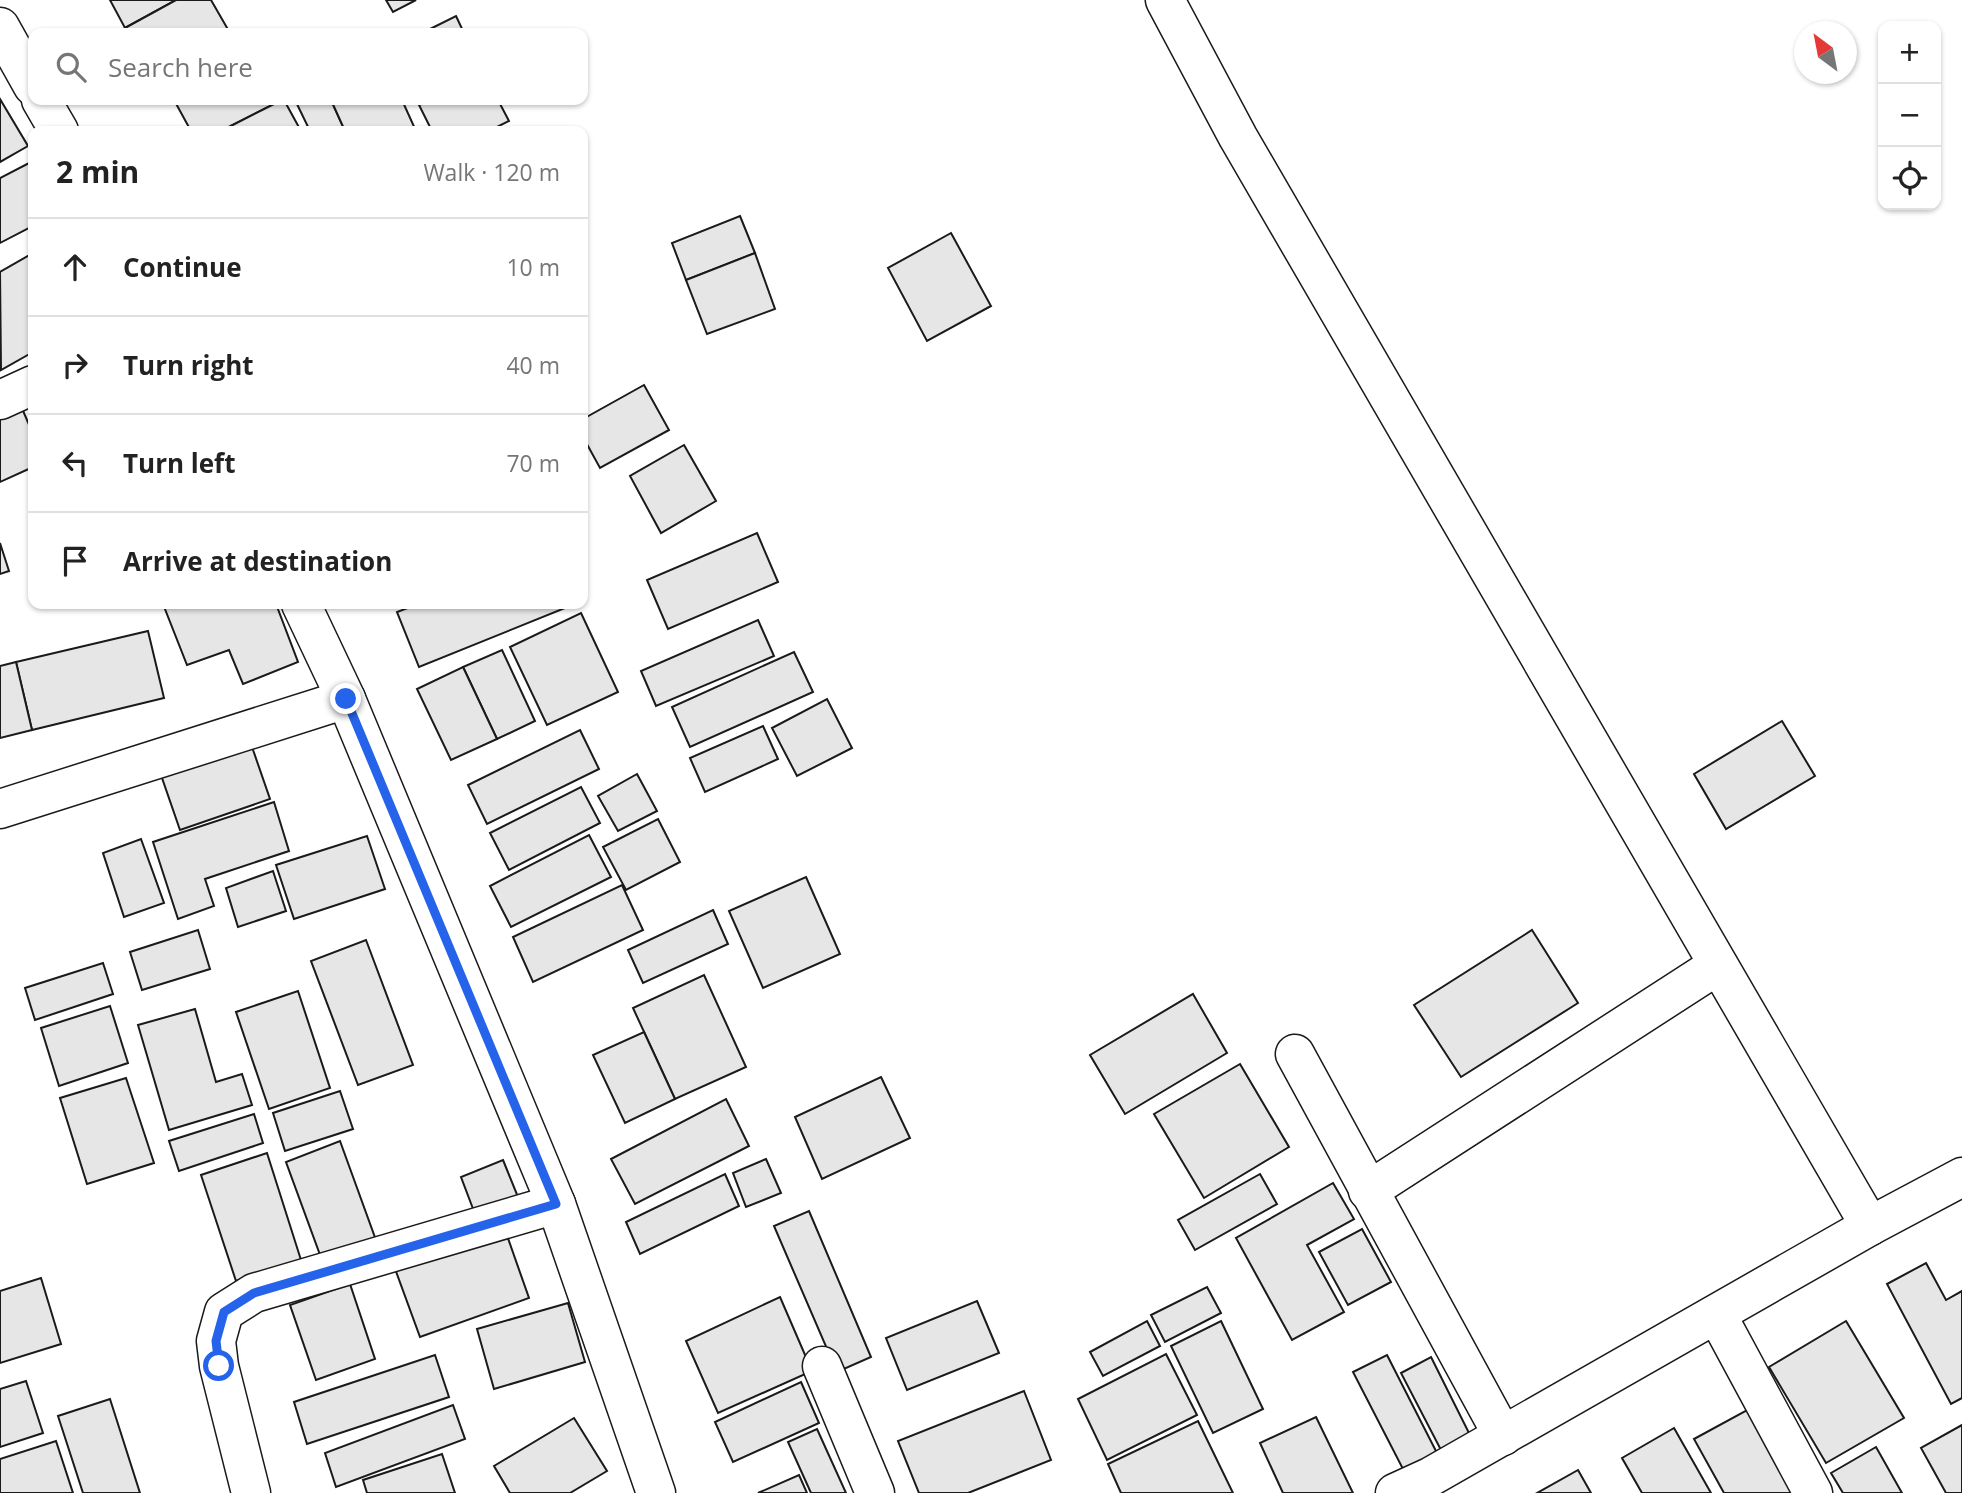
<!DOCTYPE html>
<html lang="en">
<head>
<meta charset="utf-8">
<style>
  body { margin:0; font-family:"Open Sans",sans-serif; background:#f6f6f6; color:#222 }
  .controls { position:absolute; right:21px; top:21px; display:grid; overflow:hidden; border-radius:14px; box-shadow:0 2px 5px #0004 }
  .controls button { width:63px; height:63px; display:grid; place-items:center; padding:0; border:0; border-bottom:2px solid #e0e0e0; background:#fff; color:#222; font:35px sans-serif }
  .compass { position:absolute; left:1794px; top:21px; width:63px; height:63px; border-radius:50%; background:#fff; box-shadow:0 2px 5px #0004; rotate:328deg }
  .stop { position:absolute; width:21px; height:21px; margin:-16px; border:5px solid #2563eb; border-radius:50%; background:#fff }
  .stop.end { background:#2563eb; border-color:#fff; box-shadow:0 2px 7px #0008 }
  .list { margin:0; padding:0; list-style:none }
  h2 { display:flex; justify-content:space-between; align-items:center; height:91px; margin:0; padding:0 28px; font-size:30px }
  h2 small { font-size:23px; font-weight:400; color:#767676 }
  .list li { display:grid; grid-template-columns:46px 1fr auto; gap:21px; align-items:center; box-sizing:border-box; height:98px; padding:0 28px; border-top:2px solid #e0e0e0 }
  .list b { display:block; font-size:26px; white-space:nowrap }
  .list em { font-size:23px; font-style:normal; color:#767676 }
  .icon { flex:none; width:38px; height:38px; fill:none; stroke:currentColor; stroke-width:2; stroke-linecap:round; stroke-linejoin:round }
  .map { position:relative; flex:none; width:1962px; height:1493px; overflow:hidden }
  .search { position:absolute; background:#fff; box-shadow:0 2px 5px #0004; left:28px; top:28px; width:560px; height:77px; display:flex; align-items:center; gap:18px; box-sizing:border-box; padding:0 24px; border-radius:14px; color:#767676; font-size:26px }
  .panel { position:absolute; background:#fff; box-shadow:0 2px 5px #0004; left:28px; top:126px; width:560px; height:483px; border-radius:14px }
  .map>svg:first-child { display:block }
  .building { fill:#e6e6e6; stroke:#1a1a1a; stroke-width:2 }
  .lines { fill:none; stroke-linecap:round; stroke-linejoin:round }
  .minor-casing { stroke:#1a1a1a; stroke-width:41 }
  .minor { stroke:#fff; stroke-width:38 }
  .route { stroke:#2563eb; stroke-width:9 }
</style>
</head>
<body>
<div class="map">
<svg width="1962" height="1493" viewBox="0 0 1962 1493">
  <rect width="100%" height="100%" fill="#fff"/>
  <g class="building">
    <path d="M110,0H176L125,28Z"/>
    <path d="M176,0H211L230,33H128L125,28Z"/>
    <path d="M386,0H416L393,12Z"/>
    <path d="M456,16L464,33H422Z"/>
    <path d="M0,99L28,146L0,162Z"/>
    <path d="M174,100H282L221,131H191Z"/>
    <path d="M284,100L301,131H221L282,100Z"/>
    <path d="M295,100H331L345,131H310Z"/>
    <path d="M331,100H402L416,131H345Z"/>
    <path d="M430,100H498L509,121L489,131H432L419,105Z"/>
    <path d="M33,161V226L0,243V178Z"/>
    <path d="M740,216L755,253L686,280L672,243Z"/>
    <path d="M951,233L991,306L927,341L888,268Z"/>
    <path d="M33,253V352L1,370L0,272Z"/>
    <path d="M755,253L775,309L707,334L686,280Z"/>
    <path d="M644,385L669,430L600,468L583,437V419Z"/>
    <path d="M21,406L33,434V467L0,482V416Z"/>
    <path d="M684,445L716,501L661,533L630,476Z"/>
    <path d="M757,533L778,582L668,629L647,580Z"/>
    <path d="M0,543L9,571L0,574Z"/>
    <path d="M163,604H276L298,662L243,684L229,650L187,665Z"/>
    <path d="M418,604H569L570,606L419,667L397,612Z"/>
    <path d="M581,613L618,692L547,725L510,647Z"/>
    <path d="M758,620L774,656L656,706L641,671Z"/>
    <path d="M148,631L164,698L32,730L16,662Z"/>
    <path d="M502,650L535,721L497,739L463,667Z"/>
    <path d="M794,652L813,692L690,747L672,707Z"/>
    <path d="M16,662L32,730L0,738V666Z"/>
    <path d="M463,667L497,739L451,760L417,689Z"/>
    <path d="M827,699L852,748L797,776L772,728Z"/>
    <path d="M1782,721L1815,776L1726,829L1694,774Z"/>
    <path d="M763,726L778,759L705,792L690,758Z"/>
    <path d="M580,730L599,769L487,824L468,785Z"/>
    <path d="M251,744L270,799L180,830L161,775Z"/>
    <path d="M637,774L657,811L618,831L598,796Z"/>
    <path d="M581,787L600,823L509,870L490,833Z"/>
    <path d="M274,802L289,851L205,879L214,906L178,919L153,842Z"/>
    <path d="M658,819L680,862L626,890L603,847Z"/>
    <path d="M589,835L611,877L511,927L490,886Z"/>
    <path d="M367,836L385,889L294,919L276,865Z"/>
    <path d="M141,839L164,903L124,917L103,853Z"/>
    <path d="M273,871L286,911L238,927L226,888Z"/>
    <path d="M806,877L840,954L763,988L729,911Z"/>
    <path d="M622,885L643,930L533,982L513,937Z"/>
    <path d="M713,910L728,944L643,983L628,950Z"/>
    <path d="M198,930L210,969L142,990L130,952Z"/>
    <path d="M1532,930L1578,1003L1461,1077L1414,1005Z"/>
    <path d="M366,940L413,1065L358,1085L311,961Z"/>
    <path d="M103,963L113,994L35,1020L25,988Z"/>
    <path d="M704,975L746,1067L675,1099L633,1008Z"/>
    <path d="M298,991L330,1088L269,1109L236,1012Z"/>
    <path d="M1193,994L1227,1053L1125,1114L1090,1055Z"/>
    <path d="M110,1006L128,1063L59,1086L41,1028Z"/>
    <path d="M195,1009L216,1082L242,1074L252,1105L169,1130L138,1025Z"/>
    <path d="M644,1032L675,1099L625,1123L593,1055Z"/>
    <path d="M1240,1064L1289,1147L1204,1198L1154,1114Z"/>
    <path d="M881,1077L910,1138L822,1179L795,1117Z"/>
    <path d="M126,1078L154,1163L87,1184L60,1098Z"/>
    <path d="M340,1091L353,1129L285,1151L273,1113Z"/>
    <path d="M726,1099L749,1146L635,1204L611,1159Z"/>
    <path d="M254,1114L263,1143L179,1171L169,1141Z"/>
    <path d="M340,1141L377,1243L323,1263L286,1162Z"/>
    <path d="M267,1153L301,1260L236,1281L201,1175Z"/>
    <path d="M766,1159L781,1193L746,1207L733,1173Z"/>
    <path d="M503,1160L518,1197L475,1214L461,1177Z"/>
    <path d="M725,1174L739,1206L640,1254L626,1222Z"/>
    <path d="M1260,1174L1277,1204L1195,1250L1178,1220Z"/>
    <path d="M1333,1183L1354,1219L1307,1245L1344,1312L1292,1340L1236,1238Z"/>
    <path d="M809,1211L871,1357L837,1372L774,1226Z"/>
    <path d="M504,1227L529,1298L420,1337L394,1266Z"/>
    <path d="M1362,1229L1391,1282L1348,1305L1319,1252Z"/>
    <path d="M1926,1263L1946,1300L1962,1291V1398L1951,1404L1887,1284Z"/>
    <path d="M41,1278L61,1344L0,1363V1291Z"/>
    <path d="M350,1284L375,1359L316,1380L290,1305Z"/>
    <path d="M1207,1287L1221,1313L1165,1342L1151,1315Z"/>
    <path d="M780,1297L812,1371L718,1413L686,1341Z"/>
    <path d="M977,1301L999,1353L907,1390L886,1338Z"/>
    <path d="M568,1303L585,1362L494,1389L477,1329Z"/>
    <path d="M1147,1321L1160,1346L1103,1376L1090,1352Z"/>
    <path d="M1221,1321L1263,1409L1213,1433L1171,1346Z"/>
    <path d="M1846,1321L1904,1418L1826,1463L1769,1367Z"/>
    <path d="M1166,1354L1197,1415L1107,1460L1078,1399Z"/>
    <path d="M435,1355L449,1397L307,1444L294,1402Z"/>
    <path d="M1387,1355L1438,1455L1404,1471L1353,1372Z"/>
    <path d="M1431,1357L1471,1437L1442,1452L1401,1373Z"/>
    <path d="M26,1381L43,1433L0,1447V1389Z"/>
    <path d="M801,1382L819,1423L733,1462L715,1422Z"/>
    <path d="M1024,1391L1051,1460L968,1493H919L898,1441Z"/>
    <path d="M110,1399L140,1493H83L58,1416Z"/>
    <path d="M453,1405L465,1439L336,1487L325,1453Z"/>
    <path d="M1749,1409L1793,1493H1724L1694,1439Z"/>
    <path d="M1316,1417L1353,1493H1283L1260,1443Z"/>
    <path d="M574,1418L607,1471L570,1493H510L494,1466Z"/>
    <path d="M1198,1421L1233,1493H1121L1108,1464Z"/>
    <path d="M1962,1425V1493H1946L1921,1448Z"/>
    <path d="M1674,1428L1711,1493H1642L1622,1458Z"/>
    <path d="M817,1429L846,1493H811L788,1442Z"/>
    <path d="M56,1441L73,1493H0V1459Z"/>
    <path d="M1876,1447L1902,1493H1843L1831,1473Z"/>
    <path d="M442,1454L455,1493H367L363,1480Z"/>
    <path d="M1578,1470L1591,1493H1537Z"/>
    <path d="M799,1475L807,1493H758Z"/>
  </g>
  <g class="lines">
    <g class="minor-casing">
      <g id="minor">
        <path d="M1165,0L1238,137L1870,1226"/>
        <path d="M0,27L33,86"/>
        <path d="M41,100L59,131"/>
        <path d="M0,400L33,385"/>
        <path d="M301,604L346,699L556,1204L656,1493"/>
        <path d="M0,809L346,699"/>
        <path d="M1295,1054L1503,1436"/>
        <path d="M1368,1191L1718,965"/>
        <path d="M1717,1315L1813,1493"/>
        <path d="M822,1366L875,1493"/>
        <path d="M251,1493L219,1366L216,1341L224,1312L254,1293L556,1204"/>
        <path d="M1395,1493L1430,1477L1870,1226L1962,1177"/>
      </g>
    </g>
    <use href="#minor" class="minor"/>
  </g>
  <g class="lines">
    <path class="route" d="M219,1366L216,1341L224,1312L254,1293L556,1204L346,699"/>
  </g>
</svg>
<div class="controls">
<button>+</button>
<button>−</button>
<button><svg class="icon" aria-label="locate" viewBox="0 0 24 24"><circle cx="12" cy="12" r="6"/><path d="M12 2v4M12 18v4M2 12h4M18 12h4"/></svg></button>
</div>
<svg class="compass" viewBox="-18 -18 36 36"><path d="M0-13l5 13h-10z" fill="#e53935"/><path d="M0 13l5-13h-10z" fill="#767676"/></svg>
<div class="stop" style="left:219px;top:1366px"></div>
<div class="stop end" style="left:346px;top:699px"></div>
<div class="search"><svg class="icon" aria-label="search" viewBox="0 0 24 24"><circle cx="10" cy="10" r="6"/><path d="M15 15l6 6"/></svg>Search here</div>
<section class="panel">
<h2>2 min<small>Walk · 120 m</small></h2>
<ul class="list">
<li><svg class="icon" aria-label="ahead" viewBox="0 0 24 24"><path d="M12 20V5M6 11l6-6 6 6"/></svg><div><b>Continue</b></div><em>10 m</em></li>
<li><svg class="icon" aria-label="right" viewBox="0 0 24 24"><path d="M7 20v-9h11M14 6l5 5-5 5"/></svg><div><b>Turn right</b></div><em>40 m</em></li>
<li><svg class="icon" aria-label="left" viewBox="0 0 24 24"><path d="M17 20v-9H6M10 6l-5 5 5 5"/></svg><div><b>Turn left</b></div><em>70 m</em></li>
<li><svg class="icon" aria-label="arrive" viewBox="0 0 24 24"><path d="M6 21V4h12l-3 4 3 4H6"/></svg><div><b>Arrive at destination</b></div></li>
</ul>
</section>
</div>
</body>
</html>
